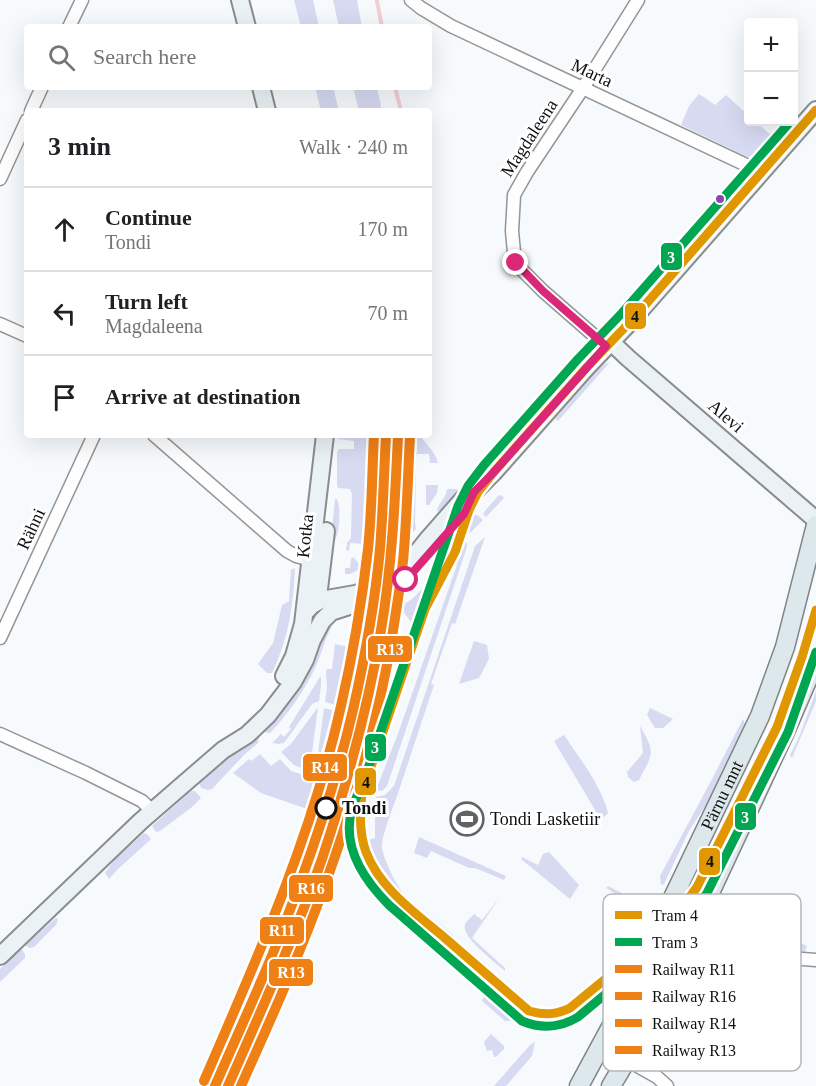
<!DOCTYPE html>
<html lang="en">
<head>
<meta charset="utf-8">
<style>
  body { margin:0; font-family:"Times New Roman",serif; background:#f6f6f6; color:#202124 }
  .controls { position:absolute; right:18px; top:18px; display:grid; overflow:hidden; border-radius:6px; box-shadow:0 6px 24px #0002 }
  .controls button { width:54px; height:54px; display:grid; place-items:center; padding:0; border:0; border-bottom:2px solid #e0e0e0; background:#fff; color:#202124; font:30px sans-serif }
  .stop { position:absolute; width:18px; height:18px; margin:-14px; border:4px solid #db2777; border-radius:50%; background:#fff }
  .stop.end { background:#db2777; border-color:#fff; box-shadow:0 2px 6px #0008 }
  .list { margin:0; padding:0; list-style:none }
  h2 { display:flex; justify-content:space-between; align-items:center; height:78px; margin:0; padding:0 24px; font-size:26px }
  h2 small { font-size:20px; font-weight:400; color:#757577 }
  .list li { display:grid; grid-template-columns:39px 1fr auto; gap:18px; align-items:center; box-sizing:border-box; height:84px; padding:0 24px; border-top:2px solid #e0e0e0 }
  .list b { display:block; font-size:22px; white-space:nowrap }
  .list p { margin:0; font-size:20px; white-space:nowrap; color:#757577 }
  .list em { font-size:20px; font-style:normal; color:#757577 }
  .icon { flex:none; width:33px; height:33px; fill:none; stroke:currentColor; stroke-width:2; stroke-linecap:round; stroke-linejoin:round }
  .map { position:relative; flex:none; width:816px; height:1086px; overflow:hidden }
  .search { position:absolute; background:#fff; box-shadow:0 6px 24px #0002; left:24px; top:24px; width:408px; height:66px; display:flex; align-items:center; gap:15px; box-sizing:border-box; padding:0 21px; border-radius:6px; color:#757577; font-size:22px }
  .panel { position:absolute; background:#fff; box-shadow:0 6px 24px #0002; left:24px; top:108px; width:408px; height:330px; border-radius:6px }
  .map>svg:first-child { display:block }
  .green { fill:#d7daf1 }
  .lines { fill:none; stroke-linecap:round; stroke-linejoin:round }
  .stream { stroke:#f5cdd4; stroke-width:4 }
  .street-casing { stroke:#949596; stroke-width:15 }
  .secondary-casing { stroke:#8a8c8d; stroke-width:20 }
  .primary-casing { stroke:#818384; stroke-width:21 }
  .street { stroke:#fefeff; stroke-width:12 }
  .secondary { stroke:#ebf2f5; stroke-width:16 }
  .primary { stroke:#dce8ec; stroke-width:18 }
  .rail-1-casing { stroke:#fff; stroke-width:15 }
  .rail-2-casing { stroke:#fff; stroke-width:15 }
  .rail-3-casing { stroke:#fff; stroke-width:15 }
  .rail-4-casing { stroke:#fff; stroke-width:15 }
  .rail-1 { stroke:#ef8016; stroke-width:10 }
  .rail-2 { stroke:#ef8016; stroke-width:10 }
  .rail-3 { stroke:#ef8016; stroke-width:10 }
  .rail-4 { stroke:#ef8016; stroke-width:10 }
  .tram-1-casing { stroke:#fff; stroke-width:14 }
  .tram-2-casing { stroke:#fff; stroke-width:14 }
  .tram-1 { stroke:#e09702; stroke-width:9 }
  .tram-2 { stroke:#00a651; stroke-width:9 }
  .route { stroke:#db2777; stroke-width:8 }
  .bus-dot { fill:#8e44ad; stroke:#fff; stroke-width:2 }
  .stop-dot { fill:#fff; stroke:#101010; stroke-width:3 }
  .labels { text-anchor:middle; stroke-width:6; stroke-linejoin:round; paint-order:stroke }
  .street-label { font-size:18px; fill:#101010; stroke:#fff }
  .stop-label { font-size:18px; font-weight:bold; fill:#101010; stroke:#fff; text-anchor:start }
  .poi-label { font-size:18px; fill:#101010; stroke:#fff; text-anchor:start }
  .key { fill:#fff; stroke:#b7b7b7; stroke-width:1.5 }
  .key-label { font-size:16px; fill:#101010 }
  .line-badge { stroke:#fff; stroke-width:2 }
  .badge-label { font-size:16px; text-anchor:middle; font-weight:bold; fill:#fff }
  .pale-badge-label { font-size:16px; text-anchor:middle; font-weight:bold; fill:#111 }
</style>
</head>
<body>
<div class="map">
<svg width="816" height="1086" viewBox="0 0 816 1086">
  <rect width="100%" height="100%" fill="#f6fafc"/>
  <g class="green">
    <path d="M294,0H313L319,27H301Z"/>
    <path d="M333,0H357L362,27H339Z"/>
    <path d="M315,87H333L339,111H321Z"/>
    <path d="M353,87H377L382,111H359Z"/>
    <path d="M699,94L715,105L726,95L748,115V122H756L771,135L755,155L748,157L681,125L689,106Z"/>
    <path d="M610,362L558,421L555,419L600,368L605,364Z"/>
    <path d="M337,435H366L368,439H370L373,438L372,474L367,535L364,539V544L350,543L349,551L346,550L347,543L351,538L352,494L350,489L338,488L337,486V452L339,449H354V441L338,439Z"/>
    <path d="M392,435H420C426,445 436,452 438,463H430L429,454H417L416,459H413V466H416L415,523L416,529L397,549L387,535Z"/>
    <path d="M426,485H438L437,493L429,505H426Z"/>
    <path d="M447,489H457C456,499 445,507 437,512C437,504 446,499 447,489Z"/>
    <path d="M501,495L504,498L486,517L483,514L485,511L498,496Z"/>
    <path d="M335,499H337C341,508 340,533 334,542L331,540Z"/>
    <path d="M473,515H477L483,520L471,532L466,533L465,531L471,517Z"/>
    <path d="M485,537L455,624L452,623L431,684L434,685C421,723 409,761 396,799C392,810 381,838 382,848C383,857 395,883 401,890C419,913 449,925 465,950L516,995L514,997L389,886C378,872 370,859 365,841L375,838V804L376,797L385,795L394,786L475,546Z"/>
    <path d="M460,541L467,543V547L387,786L382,791L376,790L399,731L457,565L452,562Z"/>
    <path d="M353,557L358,563L369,565L350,574H345V568H350L351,559Z"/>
    <path d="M295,568C293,607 289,637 272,673H267L258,664L273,643L282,605L289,601L291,570Z"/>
    <path d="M423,588L412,622H411L400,607L412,599Z"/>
    <path d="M331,621L332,626C325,638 322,653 316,666C305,690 288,714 270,733L264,732L261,728L283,708L300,686L318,649L323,633Z"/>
    <path d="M474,641L487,645L489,659L479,678L459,684Z"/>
    <path d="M335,644L349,647L336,705L325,702L327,689L326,672L327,669H332Z"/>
    <path d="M320,677H321V686L319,701L312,704L284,743L279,744L272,743L281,734L284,737L291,729L289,727Z"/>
    <path d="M816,691V701L792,758L790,755L799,737Z"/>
    <path d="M318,707L310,768L307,770L294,765L281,752L291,744Z"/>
    <path d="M650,707V708L673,719L663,728H655L647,715Z"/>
    <path d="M324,708L336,711L335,715L332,714L319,760L322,762L318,773L316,771V768Z"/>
    <path d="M743,719L746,726L717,788L689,831L664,884L661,885L660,876L711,781Z"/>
    <path d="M640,726C656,753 653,753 639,780L634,782L628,777L627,772L643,753Z"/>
    <path d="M255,733L259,738L258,743L244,755L212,789L208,790L201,788L199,783Z"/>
    <path d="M564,735C580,759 601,785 608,813L601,820L554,741Z"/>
    <path d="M260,754L271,766L280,759L291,771L317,779L307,809L261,793L233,773L249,759L251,761Z"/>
    <path d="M191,791H195L201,798L192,807L160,831L156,832L152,826Z"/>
    <path d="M144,833L147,834L151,839L150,840L118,869L109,879L105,873L114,860Z"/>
    <path d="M419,837L506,876L504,880L475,868H469L431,851L427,858L414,853Z"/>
    <path d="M549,852L579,885L570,899L521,859L522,857L538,865L543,854Z"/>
    <path d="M608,886L638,901L635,906L606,888Z"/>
    <path d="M500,897L472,938L505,968V971C496,963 461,937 465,925C466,921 471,918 474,914L482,920Z"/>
    <path d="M56,918L58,919L56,925L34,947L29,948L25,945Z"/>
    <path d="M768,926L807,946L805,952C792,954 768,954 759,944Z"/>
    <path d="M21,948L25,954V958L0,982V969Z"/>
    <path d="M490,990L525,1021H505L482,1001L483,998Z"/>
    <path d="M491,1034L504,1046V1049L496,1057H494L492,1050L487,1051L484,1042Z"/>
    <path d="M535,1042L532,1056L506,1086H494L530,1045Z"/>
  </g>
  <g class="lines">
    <g class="stream">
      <path d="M377,1L382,27"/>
      <path d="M395,87L401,111"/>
      <path d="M429,301L430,311"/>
    </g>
    <g class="street-casing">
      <g id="street">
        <path d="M411,0L421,8L451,26L761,172"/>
        <path d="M69,27L82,0"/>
        <path d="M31,111L42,87"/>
        <path d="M0,179L27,120"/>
        <path d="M0,324L27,336"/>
        <path d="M606,346L543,291L515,263L512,231L514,195L527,172L583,88L638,0"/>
        <path d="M154,435L287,551L296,556L311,560"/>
        <path d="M0,638L94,435"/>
        <path d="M0,734L86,773L142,801L153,812"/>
        <path d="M686,944L722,953L816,960"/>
        <path d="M627,1060L657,1077L667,1086"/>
      </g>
    </g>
    <g class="secondary-casing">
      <g id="secondary">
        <path d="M240,0L247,27"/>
        <path d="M261,87L267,111"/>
        <path d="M610,341L628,358L816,520"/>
        <path d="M319,589L326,531"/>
        <path d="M305,612L312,605L321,600L355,594L372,589L390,579L408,564L428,539L464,498L474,492L493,473L587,367L631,321L816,110"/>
        <path d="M284,676L294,656L303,624L325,435"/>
        <path d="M0,956L141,821L223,750L247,735L268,715L293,682L305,660L312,640L322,621L331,612L368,600"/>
      </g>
    </g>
    <g class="primary-casing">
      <g id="primary">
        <path id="s1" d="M579,1086L612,1025L760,716L785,647L816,525"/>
        <path d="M611,1086L633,1049L686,944L784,734L816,660"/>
      </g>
    </g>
    <use href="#street" class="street"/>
    <use href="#secondary" class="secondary"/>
    <use href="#primary" class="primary"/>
    <g class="rail-1-casing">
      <path id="rail-1" d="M215,1086C235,1040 256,995 275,948C306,871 334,791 353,710C365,657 375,603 380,549C383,511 384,473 386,435"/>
    </g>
    <g class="rail-2-casing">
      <path id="rail-2" d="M228,1086C261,1011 295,936 322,859C347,784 368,708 381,630C392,566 395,501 398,436"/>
    </g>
    <g class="rail-3-casing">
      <path id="rail-3" d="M204,1081C257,959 312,836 341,706C353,654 362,601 368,549C372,511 372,473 374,435"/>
    </g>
    <g class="rail-4-casing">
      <path id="rail-4" d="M241,1086C260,1043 280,1000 297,957C340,852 375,743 393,631C397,604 402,577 404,550C407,512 408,474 410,436"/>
    </g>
    <use href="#rail-1" class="rail-1"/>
    <use href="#rail-2" class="rail-2"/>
    <use href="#rail-3" class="rail-3"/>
    <use href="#rail-4" class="rail-4"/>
    <g class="tram-1-casing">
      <path id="tram-1" d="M816,110L631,321L587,367L493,473L478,492L469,510L455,552L425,609L362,793C360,813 359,833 366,852C380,889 417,914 446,939C474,963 501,987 529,1011C544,1015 556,1015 570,1008L653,940L673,920L697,887L777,727L802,657L816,610"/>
    </g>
    <g class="tram-2-casing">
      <path id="tram-2" d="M790,122L622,313L578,359L484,465L468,486L458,506L363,783C359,791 355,800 352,809C341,847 364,880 389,905L522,1021C541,1029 560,1028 578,1017L661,948L682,928L707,893L788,732L816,652"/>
    </g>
    <use href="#tram-1" class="tram-1"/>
    <use href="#tram-2" class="tram-2"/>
  </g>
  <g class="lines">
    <path class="route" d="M406,580L464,514L474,492L493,473L606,346L543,291L516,263"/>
  </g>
  <defs>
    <g id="stadium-ring" transform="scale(1.725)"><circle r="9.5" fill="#fff" stroke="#606263" stroke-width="1.5"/><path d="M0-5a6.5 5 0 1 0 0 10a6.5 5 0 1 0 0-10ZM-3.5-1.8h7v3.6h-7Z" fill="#606263"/></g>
  </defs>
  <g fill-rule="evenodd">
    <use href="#stadium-ring" x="467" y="819"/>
  </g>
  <circle class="bus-dot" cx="720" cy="199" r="5"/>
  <circle class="stop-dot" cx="326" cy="808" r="10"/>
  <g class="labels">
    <g class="street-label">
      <text transform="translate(592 73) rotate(25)" y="6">Marta</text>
      <text transform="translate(529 138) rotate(-57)" y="6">Magdaleena</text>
      <text transform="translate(726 416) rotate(41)" y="6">Alevi</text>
      <text transform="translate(31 529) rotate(-65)" y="6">Rähni</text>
      <text transform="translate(305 536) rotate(-84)" y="6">Kotka</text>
      <text dy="6" stroke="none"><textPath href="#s1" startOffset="324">Pärnu mnt</textPath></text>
    </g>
    <g class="stop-label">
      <text x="342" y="814">Tondi</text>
    </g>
    <g class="poi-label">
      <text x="490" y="825">Tondi Lasketiir</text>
    </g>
  </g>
  <rect x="603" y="894" width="198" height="177" rx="9" class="key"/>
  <rect x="615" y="911" width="27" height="8" fill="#e09702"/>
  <rect x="615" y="938" width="27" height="8" fill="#00a651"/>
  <rect x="615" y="965" width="27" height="8" fill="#ef8016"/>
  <rect x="615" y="992" width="27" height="8" fill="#ef8016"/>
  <rect x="615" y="1019" width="27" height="8" fill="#ef8016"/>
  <rect x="615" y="1046" width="27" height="8" fill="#ef8016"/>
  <g class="key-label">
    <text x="652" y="921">Tram 4</text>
    <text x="652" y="948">Tram 3</text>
    <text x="652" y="975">Railway R11</text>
    <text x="652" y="1002">Railway R16</text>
    <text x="652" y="1029">Railway R14</text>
    <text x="652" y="1056">Railway R13</text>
  </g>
  <g class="line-badge">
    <rect x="660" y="242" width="23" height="29" rx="6" fill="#00a651"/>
    <rect x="624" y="302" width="23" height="28" rx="6" fill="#e09702"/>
    <rect x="367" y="635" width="46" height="28" rx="6" fill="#ef8016"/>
    <rect x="364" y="733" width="23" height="29" rx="6" fill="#00a651"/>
    <rect x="302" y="753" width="46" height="29" rx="6" fill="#ef8016"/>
    <rect x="354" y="767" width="23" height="29" rx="6" fill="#e09702"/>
    <rect x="734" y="802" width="23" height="29" rx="6" fill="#00a651"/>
    <rect x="698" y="847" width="23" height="29" rx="6" fill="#e09702"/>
    <rect x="288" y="874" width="46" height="29" rx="6" fill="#ef8016"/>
    <rect x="259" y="916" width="46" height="29" rx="6" fill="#ef8016"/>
    <rect x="268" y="958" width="46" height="29" rx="6" fill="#ef8016"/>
  </g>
  <g class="badge-label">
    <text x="671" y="263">3</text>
    <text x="390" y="655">R13</text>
    <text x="375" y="753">3</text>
    <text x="325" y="773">R14</text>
    <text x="745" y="823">3</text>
    <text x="311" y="894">R16</text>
    <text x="282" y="936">R11</text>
    <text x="291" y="978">R13</text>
  </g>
  <g class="pale-badge-label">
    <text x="635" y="322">4</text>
    <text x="366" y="788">4</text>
    <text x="710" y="867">4</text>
  </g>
</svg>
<div class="controls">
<button>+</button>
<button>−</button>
</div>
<div class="stop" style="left:406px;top:580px"></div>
<div class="stop end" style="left:516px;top:263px"></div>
<div class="search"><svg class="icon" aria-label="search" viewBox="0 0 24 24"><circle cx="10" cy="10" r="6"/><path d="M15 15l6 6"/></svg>Search here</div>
<section class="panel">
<h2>3 min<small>Walk · 240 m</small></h2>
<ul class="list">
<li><svg class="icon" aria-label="ahead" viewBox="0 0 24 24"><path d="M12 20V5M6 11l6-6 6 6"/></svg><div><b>Continue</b><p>Tondi</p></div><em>170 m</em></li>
<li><svg class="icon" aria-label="left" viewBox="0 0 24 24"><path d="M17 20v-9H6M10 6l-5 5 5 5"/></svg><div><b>Turn left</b><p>Magdaleena</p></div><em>70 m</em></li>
<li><svg class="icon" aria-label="arrive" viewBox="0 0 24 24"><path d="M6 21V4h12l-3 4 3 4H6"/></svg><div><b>Arrive at destination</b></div></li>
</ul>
</section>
</div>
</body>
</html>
